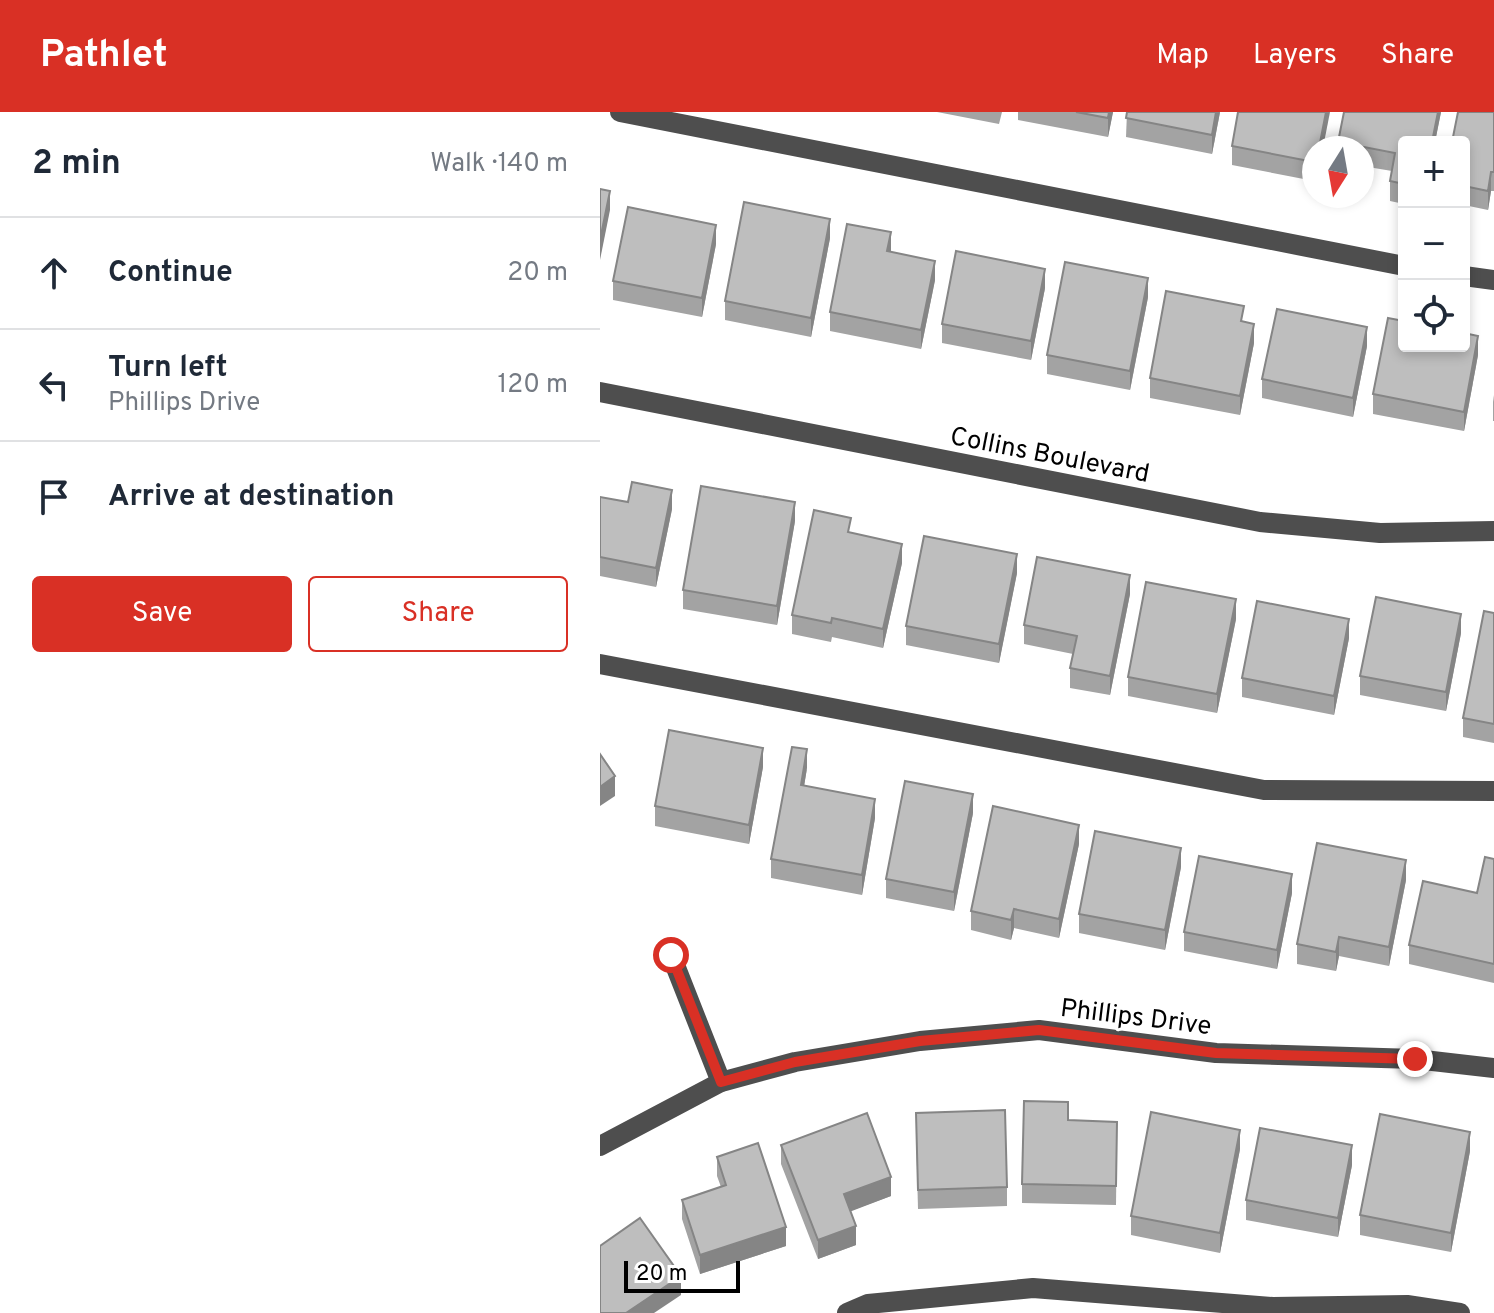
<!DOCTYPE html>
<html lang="en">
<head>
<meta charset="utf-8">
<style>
  body { margin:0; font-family:Overpass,sans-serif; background:#f2f2f3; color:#1f2937 }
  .controls { position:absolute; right:24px; top:24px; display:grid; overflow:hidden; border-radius:8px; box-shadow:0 4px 12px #0003 }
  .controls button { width:72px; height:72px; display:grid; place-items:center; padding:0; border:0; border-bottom:2px solid #e0e1e3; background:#fff; color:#1f2937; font:40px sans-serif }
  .compass { position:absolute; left:702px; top:24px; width:72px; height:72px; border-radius:50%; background:#fff; box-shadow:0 4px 12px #0003; rotate:191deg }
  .scale { position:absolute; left:24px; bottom:20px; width:116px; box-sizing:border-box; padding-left:8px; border:4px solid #000; border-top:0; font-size:22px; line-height:28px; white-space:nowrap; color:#000; -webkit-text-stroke:6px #fff; paint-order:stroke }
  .stop { position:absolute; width:24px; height:24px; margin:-18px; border:6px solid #d93025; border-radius:50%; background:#fff }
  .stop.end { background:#d93025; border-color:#fff; box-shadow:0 2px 8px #0008 }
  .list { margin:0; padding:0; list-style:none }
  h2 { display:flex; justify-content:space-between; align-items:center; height:104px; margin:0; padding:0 32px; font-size:34px }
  h2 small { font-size:26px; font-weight:400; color:#747a83 }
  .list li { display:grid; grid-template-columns:52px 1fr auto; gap:24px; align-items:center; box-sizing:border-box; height:112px; padding:0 32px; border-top:2px solid #e0e1e3 }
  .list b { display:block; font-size:30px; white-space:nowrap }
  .list p { margin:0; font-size:26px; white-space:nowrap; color:#747a83 }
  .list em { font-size:26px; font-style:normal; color:#747a83 }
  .actions { display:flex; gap:16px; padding:24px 32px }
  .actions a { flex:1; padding:18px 0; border:2px solid #d93025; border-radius:8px; text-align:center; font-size:28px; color:#d93025 }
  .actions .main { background:#d93025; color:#fff }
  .icon { flex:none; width:44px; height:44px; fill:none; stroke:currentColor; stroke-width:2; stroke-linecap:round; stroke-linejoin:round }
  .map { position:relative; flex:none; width:894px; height:1201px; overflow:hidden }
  header { display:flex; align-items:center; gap:48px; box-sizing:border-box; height:112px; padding:0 40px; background:#d93025; color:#fff }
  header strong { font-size:38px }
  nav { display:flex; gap:44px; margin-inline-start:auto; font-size:28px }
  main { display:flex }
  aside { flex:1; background:#fff }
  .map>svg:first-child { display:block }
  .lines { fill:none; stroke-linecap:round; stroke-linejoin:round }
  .minor { stroke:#4e4e4e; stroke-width:20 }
  .wall { fill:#a3a3a3 }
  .shaded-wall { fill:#858585 }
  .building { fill:#bebebe; stroke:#858585; stroke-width:2 }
  .route { stroke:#d93025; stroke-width:10 }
  .labels { text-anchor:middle; stroke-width:6; stroke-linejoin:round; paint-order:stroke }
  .street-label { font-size:26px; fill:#000; stroke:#fff }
</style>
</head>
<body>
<header>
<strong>Pathlet</strong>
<nav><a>Map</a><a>Layers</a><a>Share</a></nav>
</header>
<main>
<aside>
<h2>2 min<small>Walk · 140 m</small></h2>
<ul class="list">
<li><svg class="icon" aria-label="ahead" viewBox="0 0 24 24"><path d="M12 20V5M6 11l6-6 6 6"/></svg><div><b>Continue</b></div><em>20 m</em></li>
<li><svg class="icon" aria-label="left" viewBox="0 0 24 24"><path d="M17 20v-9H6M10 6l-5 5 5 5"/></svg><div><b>Turn left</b><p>Phillips Drive</p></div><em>120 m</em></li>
<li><svg class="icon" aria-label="arrive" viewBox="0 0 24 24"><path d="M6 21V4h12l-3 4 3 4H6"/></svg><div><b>Arrive at destination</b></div></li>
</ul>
<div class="actions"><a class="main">Save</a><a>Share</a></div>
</aside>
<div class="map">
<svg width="894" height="1201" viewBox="0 0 894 1201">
  <rect width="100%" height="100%" fill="#fff"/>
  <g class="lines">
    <g class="minor">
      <path d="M20,0L804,154"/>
      <path d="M864,164L894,168"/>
      <path d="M0,280L660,410L780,421L894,419"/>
      <path d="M0,552L664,678L894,679"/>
      <path d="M71,843L121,970"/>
      <path d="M0,1034L121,970L195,950L320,929L439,918L616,941L815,947L894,956"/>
      <path d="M247,1201L268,1192L433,1176L673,1195L807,1193L860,1201"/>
    </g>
  </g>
  <g class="wall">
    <path d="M337,0H402L399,12Z"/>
    <path d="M418,0H513L508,25L418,8Z"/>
    <path d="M527,0H620L612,42L526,25Z"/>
    <path d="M744,0H841L835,30H804V92L790,89V69L792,59L762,54V36H738V30Z"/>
    <path d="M894,0V79H891L888,98L864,93V30Z"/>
    <path d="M632,34L714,36V69L632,53Z"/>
    <path d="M230,126L211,225L125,208V189Z"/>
    <path d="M116,132L102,205L13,188V169Z"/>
    <path d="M291,140L335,168L321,237L230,219V200Z"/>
    <path d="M445,176L431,248L342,231V212Z"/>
    <path d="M548,185L530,278L447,262V243Z"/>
    <path d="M644,210L654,231L640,303L550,286V266Z"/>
    <path d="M767,234L753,305L662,286V267Z"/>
    <path d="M878,243L864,319L773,302V282Z"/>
    <path d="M894,283V309H893V290Z"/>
    <path d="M0,385L72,397L56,475L0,464Z"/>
    <path d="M195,409L177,513L83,497V478Z"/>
    <path d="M251,421L302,451L283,536L232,525L231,530L192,522V503Z"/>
    <path d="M417,461L399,551L306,533V514Z"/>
    <path d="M530,482L510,583L470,576V556L473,542L424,532V513Z"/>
    <path d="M894,501V631L863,625V606Z"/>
    <path d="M636,507L617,601L528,584V565Z"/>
    <path d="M861,521L846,599L760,583V564Z"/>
    <path d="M749,526L734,603L642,585V566Z"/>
    <path d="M163,655L149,732L55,714V694Z"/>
    <path d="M207,656L204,674L275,706L262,783L171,766V747Z"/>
    <path d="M373,701L354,799L286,786V767Z"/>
    <path d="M479,732L459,826L414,816L411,828L371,818V799Z"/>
    <path d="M894,747V871L809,852V833L877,781Z"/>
    <path d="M581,755L565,838L479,821V802Z"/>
    <path d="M806,768L789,854L739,844L736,859L697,852V832Z"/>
    <path d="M692,781L677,857L584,839V820Z"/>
    <path d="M468,1008L517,1010L516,1093L422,1091V1072Z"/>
    <path d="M316,1020L407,1075V1094L318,1097Z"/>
    <path d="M181,1033L291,1084L250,1099L256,1133L218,1147L181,1052Z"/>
    <path d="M640,1037L620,1141L531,1123V1104Z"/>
    <path d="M870,1039L851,1140L760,1123V1103Z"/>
    <path d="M117,1045L186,1134L100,1162L82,1107V1088L121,1075L117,1064Z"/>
    <path d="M752,1053L738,1125L646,1108V1088Z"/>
  </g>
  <g class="shaded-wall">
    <path d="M509,0H513L508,25V6Z"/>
    <path d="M616,0H620L612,42V23Z"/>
    <path d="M726,0H730L723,36H719Z"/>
    <path d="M838,0H841L835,30H832Z"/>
    <path d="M891,60V79L888,98V79Z"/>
    <path d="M10,79V98L0,148V128Z"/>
    <path d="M230,107V126L211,225V206Z"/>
    <path d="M116,113V132L102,205V186Z"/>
    <path d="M291,120V139H287Z"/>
    <path d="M335,149V168L321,237V218Z"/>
    <path d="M445,157V176L431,248V229Z"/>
    <path d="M548,166V185L530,278V259Z"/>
    <path d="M654,212V231L640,303V284Z"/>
    <path d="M767,215V234L753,305V286Z"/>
    <path d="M878,224V243L864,319V300Z"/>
    <path d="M72,378V397L56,475V456Z"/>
    <path d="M195,390V409L177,513V494Z"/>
    <path d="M302,432V451L283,536V517Z"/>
    <path d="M417,442V461L399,551V532Z"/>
    <path d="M530,463V482L510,583V564Z"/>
    <path d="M636,487V507L617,601V582Z"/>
    <path d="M861,502V521L846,599V580Z"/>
    <path d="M749,507V526L734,603V584Z"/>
    <path d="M163,636V655L149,732V713Z"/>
    <path d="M207,637V656L201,693V673Z"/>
    <path d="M15,664V684L0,694V675Z"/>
    <path d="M373,682V701L354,799V780Z"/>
    <path d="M275,687V706L262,783V763Z"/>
    <path d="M479,713V732L459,826V807Z"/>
    <path d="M581,736V755L565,838V818Z"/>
    <path d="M806,748V768L789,854V835Z"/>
    <path d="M692,762V781L677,857V838Z"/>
    <path d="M414,797V816L411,828V808Z"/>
    <path d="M739,825V844L736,859V840Z"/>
    <path d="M640,1018V1037L620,1141V1121Z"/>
    <path d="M870,1020V1039L851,1140V1121Z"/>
    <path d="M752,1033V1053L738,1125V1106Z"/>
    <path d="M291,1065V1084L244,1102V1082Z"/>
    <path d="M256,1114V1133L218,1147V1128Z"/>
    <path d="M186,1115V1134L100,1162V1143Z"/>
    <path d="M81,1164V1183L54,1201H26Z"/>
  </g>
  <g class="building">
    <path d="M476,0H509L508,6Z"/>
    <path d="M527,0H616L612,23L526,6Z"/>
    <path d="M638,0H726L719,36H714V50L632,34Z"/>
    <path d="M744,0H838L832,30H804V72L790,69L795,41L738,30Z"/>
    <path d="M858,0H894V60H891L888,79L864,74V30H852Z"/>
    <path d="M0,77L10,79L0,128Z"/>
    <path d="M144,90L230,107L211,206L125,189Z"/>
    <path d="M28,95L116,113L102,186L13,169Z"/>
    <path d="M247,112L291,120L287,139L335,149L321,218L230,200Z"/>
    <path d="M356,139L445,157L431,229L342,212Z"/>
    <path d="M465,150L548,166L530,259L447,243Z"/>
    <path d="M566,179L644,194L641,209L654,212L640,284L550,266Z"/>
    <path d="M677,197L767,215L753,286L662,267Z"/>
    <path d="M788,206L804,209V234H864V221L878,224L864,300L773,282Z"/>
    <path d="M32,370L72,378L56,456L0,445V385L28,390Z"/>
    <path d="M101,374L195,390L177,494L83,478Z"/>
    <path d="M214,398L251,406L248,420L302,432L283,517L232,506L231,511L192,503Z"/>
    <path d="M324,424L417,442L399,532L306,514Z"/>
    <path d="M437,445L530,463L510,564L470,556L477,524L424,513Z"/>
    <path d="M546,470L636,487L617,582L528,565Z"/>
    <path d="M776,485L861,502L846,580L760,564Z"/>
    <path d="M657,489L749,507L734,584L642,566Z"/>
    <path d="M884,499L894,501V612L863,606Z"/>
    <path d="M69,618L163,636L149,713L55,694Z"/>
    <path d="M192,635L207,637L201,673L275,687L262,763L171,747Z"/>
    <path d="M0,642L15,664L0,675Z"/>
    <path d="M305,669L373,682L354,780L286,767Z"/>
    <path d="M393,694L479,713L459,807L414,797L411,808L371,799Z"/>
    <path d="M495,719L581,736L565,818L479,802Z"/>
    <path d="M717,731L806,748L789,835L739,825L736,840L697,832Z"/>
    <path d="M599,744L692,762L677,838L584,820Z"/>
    <path d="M885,745L894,747V852L809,833L823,769L877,781Z"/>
    <path d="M424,989L468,990V1008L517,1010L516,1074L422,1072Z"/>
    <path d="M405,998L407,1075L318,1078L316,1001Z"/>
    <path d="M551,1000L640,1018L620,1121L531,1104Z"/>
    <path d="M267,1001L291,1065L244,1082L256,1114L218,1128L181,1033Z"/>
    <path d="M780,1002L870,1020L851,1121L760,1103Z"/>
    <path d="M660,1016L752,1033L738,1106L646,1088Z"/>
    <path d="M158,1031L186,1115L100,1143L82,1088L126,1073L117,1045Z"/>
    <path d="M40,1106L81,1164L26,1201H0V1134Z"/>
  </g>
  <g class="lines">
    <path class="route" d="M71,843L121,970L195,950L320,929L439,918L616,941L815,947"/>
  </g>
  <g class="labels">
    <g class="street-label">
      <text transform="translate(450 342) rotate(11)" y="9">Collins Boulevard</text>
      <text transform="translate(536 904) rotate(7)" y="9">Phillips Drive</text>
    </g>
  </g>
</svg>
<div class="controls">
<button>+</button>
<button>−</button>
<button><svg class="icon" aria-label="locate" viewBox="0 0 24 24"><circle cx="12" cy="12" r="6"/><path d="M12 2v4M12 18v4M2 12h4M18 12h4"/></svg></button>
</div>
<svg class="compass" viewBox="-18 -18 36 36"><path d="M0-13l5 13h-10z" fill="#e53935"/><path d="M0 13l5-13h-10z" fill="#747a83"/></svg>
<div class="scale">20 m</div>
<div class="stop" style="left:71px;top:843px"></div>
<div class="stop end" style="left:815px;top:947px"></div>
</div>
</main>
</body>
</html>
